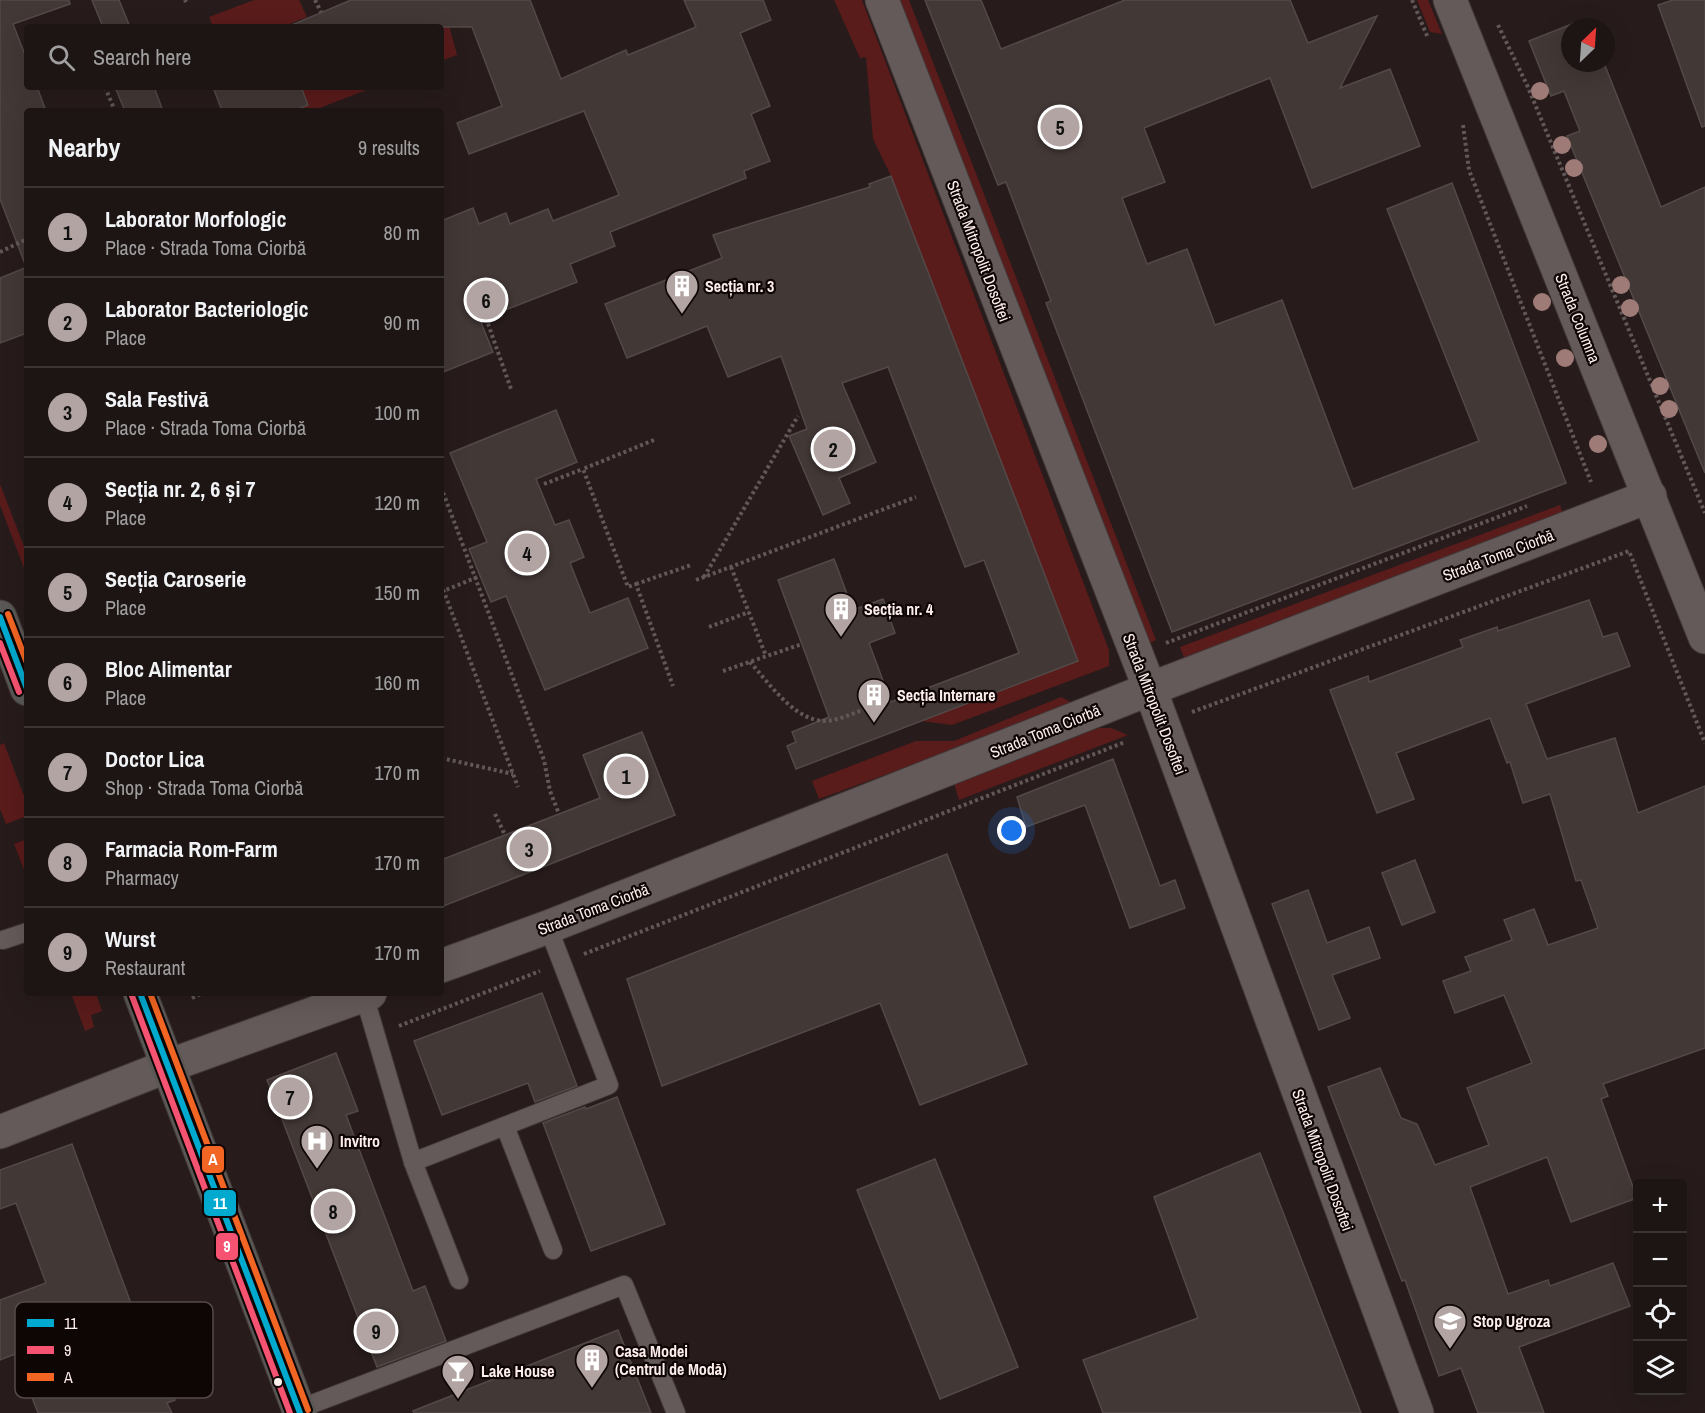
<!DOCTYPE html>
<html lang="en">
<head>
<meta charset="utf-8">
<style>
  body { margin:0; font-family:"Archivo Narrow",sans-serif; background:#2a2222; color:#f1f3f6 }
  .controls { position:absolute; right:18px; bottom:18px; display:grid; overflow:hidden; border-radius:6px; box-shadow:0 6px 24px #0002 }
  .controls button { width:54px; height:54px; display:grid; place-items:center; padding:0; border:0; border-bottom:2px solid #3b3434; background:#1d1514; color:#f1f3f6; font:30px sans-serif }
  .compass { position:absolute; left:1561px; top:18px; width:54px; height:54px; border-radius:50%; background:#1d1514; box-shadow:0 6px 24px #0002; rotate:25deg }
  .you { position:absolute; left:1012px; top:831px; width:21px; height:21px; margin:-15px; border:4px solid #fff; border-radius:50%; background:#1a73e8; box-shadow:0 0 0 9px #1a73e833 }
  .badge { display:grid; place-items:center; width:39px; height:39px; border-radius:50%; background:#b2a4a2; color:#111; font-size:20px; font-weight:700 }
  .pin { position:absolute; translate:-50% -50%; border:3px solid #fff; box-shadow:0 2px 6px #0006 }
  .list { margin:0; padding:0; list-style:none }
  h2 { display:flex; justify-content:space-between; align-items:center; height:78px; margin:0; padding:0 24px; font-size:26px }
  h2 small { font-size:20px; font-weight:400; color:#a09fa0 }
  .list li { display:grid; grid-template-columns:39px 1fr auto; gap:18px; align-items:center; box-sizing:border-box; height:90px; padding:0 24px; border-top:2px solid #3b3434 }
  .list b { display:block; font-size:22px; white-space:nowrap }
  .list p { margin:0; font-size:20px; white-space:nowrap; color:#a09fa0 }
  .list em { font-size:20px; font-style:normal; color:#a09fa0 }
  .icon { flex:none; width:33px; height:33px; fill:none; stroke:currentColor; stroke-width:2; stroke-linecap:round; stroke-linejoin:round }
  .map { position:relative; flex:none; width:1705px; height:1413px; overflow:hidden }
  .search { position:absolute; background:#1d1514; box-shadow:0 6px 24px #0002; left:24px; top:24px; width:420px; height:66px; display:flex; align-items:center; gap:15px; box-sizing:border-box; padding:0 21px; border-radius:6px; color:#a09fa0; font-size:22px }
  .panel { position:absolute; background:#1d1514; box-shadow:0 6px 24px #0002; left:24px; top:108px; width:420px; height:888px; border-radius:6px }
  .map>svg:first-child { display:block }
  .green { fill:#5a1b1b }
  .building { fill:#423836; stroke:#534948; stroke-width:1.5 }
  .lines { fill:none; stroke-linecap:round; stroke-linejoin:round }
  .service-casing { stroke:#423938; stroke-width:20 }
  .minor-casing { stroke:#423938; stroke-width:35 }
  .secondary-casing { stroke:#423938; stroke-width:35 }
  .primary-casing { stroke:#423938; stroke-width:35 }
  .path { stroke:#625858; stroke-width:4; stroke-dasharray:3 3; stroke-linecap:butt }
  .service { stroke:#645a59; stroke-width:18 }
  .minor { stroke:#645a59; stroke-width:33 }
  .secondary { stroke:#645a59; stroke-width:33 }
  .primary { stroke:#595856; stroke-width:33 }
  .bus-1-casing { stroke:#0e0605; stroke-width:10 }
  .bus-2-casing { stroke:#0e0605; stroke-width:10 }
  .bus-3-casing { stroke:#0e0605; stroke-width:10 }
  .bus-1 { stroke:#00a9ce; stroke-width:6 }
  .bus-2 { stroke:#f65372; stroke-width:6 }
  .bus-3 { stroke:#f26522; stroke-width:6 }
  .tree { fill:#9e7b77 }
  .bus-dot { fill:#fdedeb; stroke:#0e0605; stroke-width:2 }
  .labels { text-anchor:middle; stroke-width:4.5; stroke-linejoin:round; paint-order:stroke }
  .street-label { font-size:16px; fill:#fdedeb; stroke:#0e0605 }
  .poi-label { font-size:16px; font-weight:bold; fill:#fdedeb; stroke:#0e0605; text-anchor:start }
  .key { fill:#0e0605; stroke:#564b4a; stroke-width:1.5 }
  .key-label { font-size:16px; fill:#fdedeb }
  .line-badge { stroke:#0e0605; stroke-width:2 }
  .badge-label { font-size:16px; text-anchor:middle; font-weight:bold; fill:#fff }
</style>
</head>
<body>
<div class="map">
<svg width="1705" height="1413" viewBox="0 0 1705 1413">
  <rect width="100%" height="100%" fill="#271c1b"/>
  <g class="green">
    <path d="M254,0H299L307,17L282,27H213L209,17Z"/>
    <path d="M442,0L457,55L441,61Z"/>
    <path d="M834,0H862L1109,650V666L952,725L922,721L1077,661L891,176L873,139L866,57L860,58Z"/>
    <path d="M896,0H909L1156,640L1144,646Z"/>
    <path d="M1417,0H1428L1442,34L1430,32Z"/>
    <path d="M310,87H374L312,111H296L308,105L302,90Z"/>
    <path d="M0,484L27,554V576L0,505Z"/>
    <path d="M1560,505L1566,521L1186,663L1180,647Z"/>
    <path d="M1061,697L1076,705L819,799L812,781L916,741H954Z"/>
    <path d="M1099,728H1111L1128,735L959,800L954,783Z"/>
    <path d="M4,743L27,804V816L6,824L0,809V745Z"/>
    <path d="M27,839V877L14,844Z"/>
    <path d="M71,993H96L102,1011L91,1015L94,1027L85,1031Z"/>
  </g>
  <g class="building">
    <path d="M0,0H69L70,4L13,24L27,60V87H37L46,111H27V264H25L0,199Z"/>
    <path d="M92,0H119L130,27H103Z"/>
    <path d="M351,0H530L561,79L626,50L628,55L696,27L684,0H763L771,20L740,33L770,106L751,114L770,161L744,171L746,178L610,232L615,246L570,264L577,282L480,320L493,352L441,373V221L473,208L479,224L506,213L510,224L548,209L553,221L619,195L584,111L469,154L457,123L502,106L472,27H287Z"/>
    <path d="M925,0H981L1001,49L1125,0H1290L1308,43L1377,16L1340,88L1390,69L1420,146L1312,188L1270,78L1144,128L1165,182L1122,198L1147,264L1187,249L1215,325L1282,300L1353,489L1479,441L1387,209L1452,183L1566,483L1172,632L1046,303L1051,301L1006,182L998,185Z"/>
    <path d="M1673,0H1705V126L1702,127L1658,5Z"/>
    <path d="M1577,22L1579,27H1570V63H1604L1661,207L1705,187V473L1567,136L1580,131L1564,91L1551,96L1529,41Z"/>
    <path d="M115,87H154L163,111H125Z"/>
    <path d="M213,87H301L308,105L294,111H222Z"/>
    <path d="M891,176L1078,661L796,769L787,746L796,742L792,732L829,717L778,580L834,559L853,610L883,599L895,633L869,643L891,702L1019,653L984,560L965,567L888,367L842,383L876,462L839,478L850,503L823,515L789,436L807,429L781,356L728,377L707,326L627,358L605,304L722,258L713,235L870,187L869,184Z"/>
    <path d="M27,267V333L0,343V278Z"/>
    <path d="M556,410L577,462L536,479L555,525L569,520L584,557L570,563L590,613L628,598L648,648L545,690L506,596L491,602L469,549L487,542L450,453Z"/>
    <path d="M1589,600L1603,637L1617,633L1630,666L1526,704L1547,759L1615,738L1638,813L1705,786V1048L1603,1084L1608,1096L1601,1099L1637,1198L1571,1222L1547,1157L1470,1187L1508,1294L1548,1280L1550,1286L1613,1263L1630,1306L1519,1347L1544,1413H1478L1461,1368L1439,1376L1405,1280L1402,1281L1328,1087L1380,1068L1401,1118L1417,1124L1435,1165L1489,1145L1467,1088L1532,1063L1504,995L1455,1013L1443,981L1471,971L1465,957L1512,940L1504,920L1534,909L1548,945L1598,928L1581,880L1576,881L1550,794L1523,803L1510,762L1507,763L1490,718L1396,753L1414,799L1377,813L1330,690L1368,676L1369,682L1463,647L1460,640L1497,627L1498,631Z"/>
    <path d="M642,732L675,815L441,907V860L600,798L583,755Z"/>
    <path d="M1113,759L1160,886L1175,880L1185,908L1130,928L1085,805L1026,827L1017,797Z"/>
    <path d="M947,854L1027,1064L920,1105L880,1003L662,1086L627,979Z"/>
    <path d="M1415,860L1435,912L1402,925L1382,873Z"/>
    <path d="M1308,890L1327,943L1369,927L1380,958L1332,975L1350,1018L1319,1030L1272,904Z"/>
    <path d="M542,993L577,1086L535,1102L528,1083L442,1115L414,1041Z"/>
    <path d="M336,1053L358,1111L346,1115L413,1291L425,1286L446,1341L377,1367L267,1080Z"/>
    <path d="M617,1097L665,1224L591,1251L543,1123L585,1107L586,1109Z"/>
    <path d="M72,1144L143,1336L149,1333L175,1400L167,1403L172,1413H38L15,1354L0,1360V1300L46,1283L16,1203L0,1209V1170Z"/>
    <path d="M1260,1153L1361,1413H1103L1083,1360L1198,1318L1154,1197Z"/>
    <path d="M935,1159L1018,1367L940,1399L857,1190Z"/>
    <path d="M618,1330L651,1413H414L413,1411Z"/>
  </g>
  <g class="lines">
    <g class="service-casing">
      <g id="service">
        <path d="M3,940L27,932"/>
        <path d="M364,995L413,1162L459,1280"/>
        <path d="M505,1126L553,1250"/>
        <path d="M413,1162L609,1085L548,927"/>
        <path d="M299,1409L624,1285L676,1413"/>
      </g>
    </g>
    <g class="minor-casing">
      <g id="minor">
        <path d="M882,0L1150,689L1417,1413"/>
        <path d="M441,966L548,927L1150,689L1650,496"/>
        <path d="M0,1132L168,1066L370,993"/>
      </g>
    </g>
    <g class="secondary-casing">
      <path id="secondary" d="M1450,0L1705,637"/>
    </g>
    <g class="primary-casing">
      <g id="primary">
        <path d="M0,617L27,689"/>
        <path d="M140,993L300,1413"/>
      </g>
    </g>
    <g class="path">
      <path d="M185,0L186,2"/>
      <path d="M315,0L321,12"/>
      <path d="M1412,0L1428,38"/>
      <path d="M1498,25L1527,85L1705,513"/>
      <path d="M105,87L115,111"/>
      <path d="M1463,125L1469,170L1591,482"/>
      <path d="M0,252L27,239"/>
      <path d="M486,318L511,389"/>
      <path d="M654,440L583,469L628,587L636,584L673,686"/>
      <path d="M544,484L583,469"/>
      <path d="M441,487L544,760L550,791L559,814"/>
      <path d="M731,567L766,656"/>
      <path d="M704,577L798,416"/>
      <path d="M696,580L916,497"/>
      <path d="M441,584L518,787"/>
      <path d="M636,584L691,565"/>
      <path d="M441,592L480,576"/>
      <path d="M709,627L749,612"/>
      <path d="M1166,643L1527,506"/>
      <path d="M750,662C770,684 799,728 833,720C851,716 868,707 885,700"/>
      <path d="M723,671L802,644"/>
      <path d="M1192,712L1629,551L1705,743"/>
      <path d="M441,758L513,774"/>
      <path d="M495,814L505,835"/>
      <path d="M584,954L1125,742"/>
      <path d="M192,998L203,993"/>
      <path d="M399,1026L540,971"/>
    </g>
    <use href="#service" class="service"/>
    <use href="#minor" class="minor"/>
    <use href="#secondary" class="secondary"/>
    <use href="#primary" class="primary"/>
    <g class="bus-1-casing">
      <g id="bus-1">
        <path d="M0,617L27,689"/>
        <path d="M140,993L300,1413"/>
      </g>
    </g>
    <g class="bus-2-casing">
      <g id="bus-2">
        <path d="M0,643L19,692"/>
        <path d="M132,996L290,1413"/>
      </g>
    </g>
    <g class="bus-3-casing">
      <g id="bus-3">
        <path d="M8,614L27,663"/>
        <path d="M150,993L308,1410"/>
      </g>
    </g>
    <use href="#bus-1" class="bus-1"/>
    <use href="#bus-2" class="bus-2"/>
    <use href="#bus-3" class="bus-3"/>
  </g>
  <g class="tree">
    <circle cx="1540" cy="91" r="9"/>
    <circle cx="1562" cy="145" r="9"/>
    <circle cx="1574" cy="168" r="9"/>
    <circle cx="1621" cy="285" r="9"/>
    <circle cx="1542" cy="302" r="9"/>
    <circle cx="1630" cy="308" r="9"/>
    <circle cx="1565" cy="358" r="9"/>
    <circle cx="1660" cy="386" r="9"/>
    <circle cx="1669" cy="409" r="9"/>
    <circle cx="1598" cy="444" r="9"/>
  </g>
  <defs>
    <g id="building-pin" transform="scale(1.725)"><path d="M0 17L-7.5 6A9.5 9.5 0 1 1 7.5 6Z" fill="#b2a4a2" stroke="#0e0605"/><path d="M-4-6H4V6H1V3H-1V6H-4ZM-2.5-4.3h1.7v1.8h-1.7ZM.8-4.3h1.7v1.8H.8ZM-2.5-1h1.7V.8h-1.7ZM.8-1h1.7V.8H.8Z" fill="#fff"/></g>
    <g id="hospital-pin" transform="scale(1.725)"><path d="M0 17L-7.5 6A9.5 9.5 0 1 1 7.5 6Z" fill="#b2a4a2" stroke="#0e0605"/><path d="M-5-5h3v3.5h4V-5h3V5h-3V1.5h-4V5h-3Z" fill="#fff"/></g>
    <g id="school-pin" transform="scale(1.725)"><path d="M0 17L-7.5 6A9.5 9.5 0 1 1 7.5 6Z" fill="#b2a4a2" stroke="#0e0605"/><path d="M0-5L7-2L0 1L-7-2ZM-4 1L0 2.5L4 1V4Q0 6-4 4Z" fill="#fff"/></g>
    <g id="bar-pin" transform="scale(1.725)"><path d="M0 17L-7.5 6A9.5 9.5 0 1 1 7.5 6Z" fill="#b2a4a2" stroke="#0e0605"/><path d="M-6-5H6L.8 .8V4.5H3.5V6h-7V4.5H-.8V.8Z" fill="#fff"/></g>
  </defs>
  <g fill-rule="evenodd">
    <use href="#building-pin" x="682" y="286"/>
    <use href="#building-pin" x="841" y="609"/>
    <use href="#building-pin" x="874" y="695"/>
    <use href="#hospital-pin" x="317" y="1141"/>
    <use href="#school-pin" x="1450" y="1321"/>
    <use href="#building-pin" x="592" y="1360"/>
    <use href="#bar-pin" x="458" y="1371"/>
  </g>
  <circle class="bus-dot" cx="278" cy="1382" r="5"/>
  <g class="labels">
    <g class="street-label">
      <text transform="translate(979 251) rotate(69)" y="6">Strada Mitropolit Dosoftei</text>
      <text transform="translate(1578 318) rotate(68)" y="6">Strada Columna</text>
      <text transform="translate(1498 555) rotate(-21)" y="6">Strada Toma Ciorbă</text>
      <text transform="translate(1155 704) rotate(69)" y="6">Strada Mitropolit Dosoftei</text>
      <text transform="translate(1045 731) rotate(-22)" y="6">Strada Toma Ciorbă</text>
      <text transform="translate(593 909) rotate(-21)" y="6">Strada Toma Ciorbă</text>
      <text transform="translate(1323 1160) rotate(70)" y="6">Strada Mitropolit Dosoftei</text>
    </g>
    <g class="poi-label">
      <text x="705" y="292">Secția nr. 3</text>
      <text x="864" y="615">Secția nr. 4</text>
      <text x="897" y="701">Secția Internare</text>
      <text x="340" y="1147">Invitro</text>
      <text x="1473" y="1327">Stop Ugroza</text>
      <text x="615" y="1357">Casa Modei<tspan x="615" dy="18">(Centrul de Modă)</tspan></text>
      <text x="481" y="1377">Lake House</text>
    </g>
  </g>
  <rect x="15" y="1302" width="198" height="96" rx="9" class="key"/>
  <rect x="27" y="1319" width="27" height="8" fill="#00a9ce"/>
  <rect x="27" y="1346" width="27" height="8" fill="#f65372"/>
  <rect x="27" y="1373" width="27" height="8" fill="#f26522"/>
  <g class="key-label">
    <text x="64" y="1329">11</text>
    <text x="64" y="1356">9</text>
    <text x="64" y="1383">A</text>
  </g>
  <g class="line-badge">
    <rect x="201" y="1145" width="24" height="29" rx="6" fill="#f26522"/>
    <rect x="203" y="1189" width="34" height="28" rx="6" fill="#00a9ce"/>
    <rect x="215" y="1232" width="24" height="29" rx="6" fill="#f65372"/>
  </g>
  <g class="badge-label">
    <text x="213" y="1165">A</text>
    <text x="220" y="1209">11</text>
    <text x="227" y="1252">9</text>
  </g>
</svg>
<div class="controls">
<button>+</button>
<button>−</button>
<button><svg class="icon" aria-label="locate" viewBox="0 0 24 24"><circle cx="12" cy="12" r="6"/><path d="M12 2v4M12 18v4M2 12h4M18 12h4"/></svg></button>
<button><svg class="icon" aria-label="layers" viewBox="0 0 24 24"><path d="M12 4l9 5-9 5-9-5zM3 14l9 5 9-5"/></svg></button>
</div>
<svg class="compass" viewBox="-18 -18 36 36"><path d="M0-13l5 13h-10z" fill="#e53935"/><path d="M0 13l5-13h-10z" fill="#a09fa0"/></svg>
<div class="you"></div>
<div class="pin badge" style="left:626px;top:776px">1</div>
<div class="pin badge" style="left:833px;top:449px">2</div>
<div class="pin badge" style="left:529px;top:849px">3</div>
<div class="pin badge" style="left:527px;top:553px">4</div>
<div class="pin badge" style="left:1060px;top:127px">5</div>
<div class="pin badge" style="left:486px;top:300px">6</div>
<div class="pin badge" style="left:290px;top:1097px">7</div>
<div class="pin badge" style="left:333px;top:1211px">8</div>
<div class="pin badge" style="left:376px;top:1331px">9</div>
<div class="search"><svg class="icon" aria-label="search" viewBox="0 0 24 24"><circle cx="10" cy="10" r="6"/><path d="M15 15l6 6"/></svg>Search here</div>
<section class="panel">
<h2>Nearby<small>9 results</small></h2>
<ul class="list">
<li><span class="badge">1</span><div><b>Laborator Morfologic</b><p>Place · Strada Toma Ciorbă</p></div><em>80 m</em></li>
<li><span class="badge">2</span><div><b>Laborator Bacteriologic</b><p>Place</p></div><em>90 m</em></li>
<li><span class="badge">3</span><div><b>Sala Festivă</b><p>Place · Strada Toma Ciorbă</p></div><em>100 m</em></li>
<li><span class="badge">4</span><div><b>Secția nr. 2, 6 și 7</b><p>Place</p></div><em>120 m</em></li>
<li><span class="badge">5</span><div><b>Secția Caroserie</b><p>Place</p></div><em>150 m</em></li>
<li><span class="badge">6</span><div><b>Bloc Alimentar</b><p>Place</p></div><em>160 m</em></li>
<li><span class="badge">7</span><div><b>Doctor Lica</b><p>Shop · Strada Toma Ciorbă</p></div><em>170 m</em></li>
<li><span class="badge">8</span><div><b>Farmacia Rom-Farm</b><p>Pharmacy</p></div><em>170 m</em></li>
<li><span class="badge">9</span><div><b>Wurst</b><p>Restaurant</p></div><em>170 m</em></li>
</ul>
</section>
</div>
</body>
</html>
